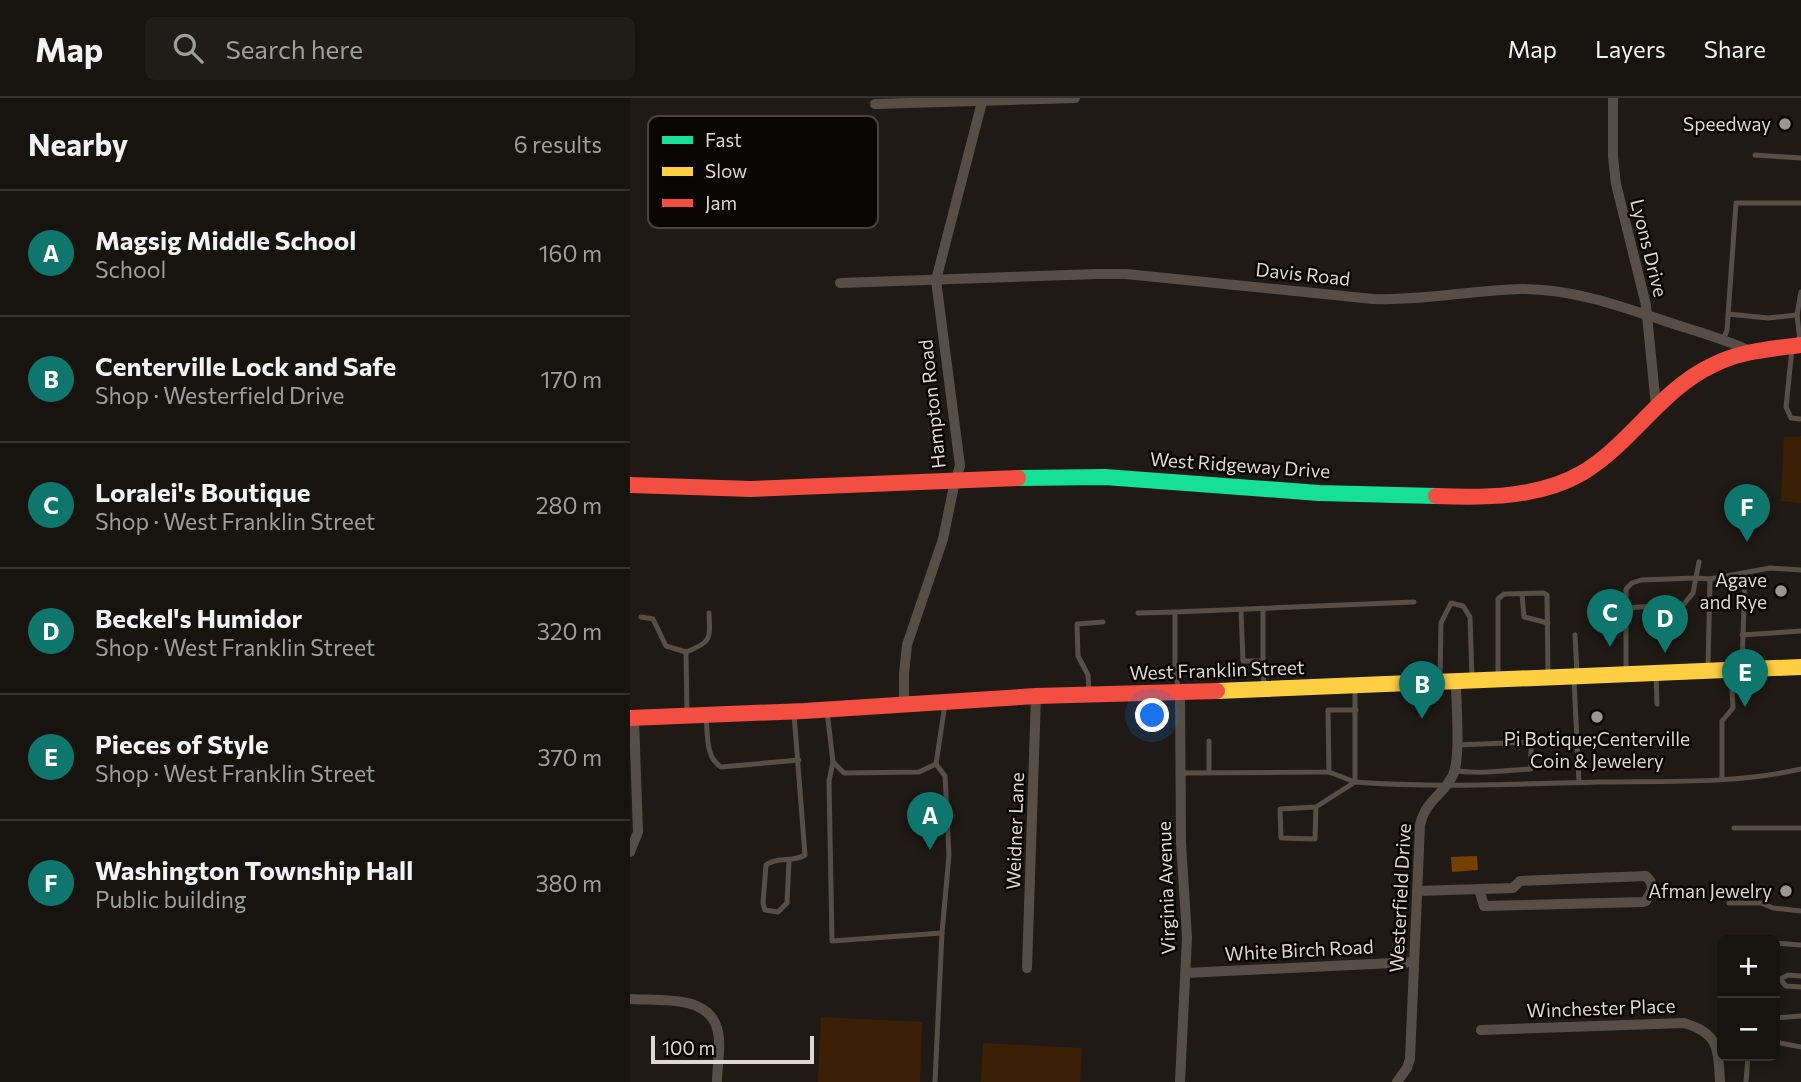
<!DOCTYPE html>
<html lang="en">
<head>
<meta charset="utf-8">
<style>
  body { margin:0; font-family:Commissioner,sans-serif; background:#201d19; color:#f1f3f6 }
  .controls { position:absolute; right:21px; bottom:21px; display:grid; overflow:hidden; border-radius:10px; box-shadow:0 4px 10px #0003 }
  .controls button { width:63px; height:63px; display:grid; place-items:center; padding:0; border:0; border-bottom:2px solid #363330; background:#171410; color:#f1f3f6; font:35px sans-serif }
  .scale { position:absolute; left:21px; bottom:18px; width:163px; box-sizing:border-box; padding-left:7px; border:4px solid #dfd8d2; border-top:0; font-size:19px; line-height:24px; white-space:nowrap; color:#dfd8d2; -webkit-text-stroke:5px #090503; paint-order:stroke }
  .you { position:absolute; left:523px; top:618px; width:24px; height:24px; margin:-18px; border:5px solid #fff; border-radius:50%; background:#1a73e8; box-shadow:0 0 0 10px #1a73e833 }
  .badge { display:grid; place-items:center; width:46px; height:46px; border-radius:50%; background:#0f766e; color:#fff; font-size:23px; font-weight:700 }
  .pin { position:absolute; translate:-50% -58px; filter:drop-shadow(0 2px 4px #0008) }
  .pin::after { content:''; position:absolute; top:37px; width:24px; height:21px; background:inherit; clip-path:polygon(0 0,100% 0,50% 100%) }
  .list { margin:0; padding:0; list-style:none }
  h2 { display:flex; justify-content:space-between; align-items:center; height:91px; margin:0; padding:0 28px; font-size:30px }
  h2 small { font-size:23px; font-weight:400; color:#9e9e9f }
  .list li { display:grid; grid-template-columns:46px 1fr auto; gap:21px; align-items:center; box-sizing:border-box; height:126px; padding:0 28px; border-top:2px solid #363330 }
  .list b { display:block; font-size:26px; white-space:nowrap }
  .list p { margin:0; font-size:23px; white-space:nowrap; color:#9e9e9f }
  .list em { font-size:23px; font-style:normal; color:#9e9e9f }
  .icon { flex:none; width:38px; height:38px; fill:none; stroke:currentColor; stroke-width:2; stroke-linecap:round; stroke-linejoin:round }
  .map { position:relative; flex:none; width:1171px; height:984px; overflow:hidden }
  header { display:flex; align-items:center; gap:42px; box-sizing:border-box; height:98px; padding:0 35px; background:#171410; border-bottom:2px solid #363330 }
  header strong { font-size:33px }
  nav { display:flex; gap:38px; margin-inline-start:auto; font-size:24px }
  .search { width:490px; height:63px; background:#201d19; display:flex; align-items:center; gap:18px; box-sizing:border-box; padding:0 24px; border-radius:10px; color:#9e9e9f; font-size:26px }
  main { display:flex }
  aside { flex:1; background:#171410 }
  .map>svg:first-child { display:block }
  .green { fill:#3b2005 }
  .water { fill:#754002 }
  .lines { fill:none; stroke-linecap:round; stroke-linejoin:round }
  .lane { stroke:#574f47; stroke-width:5 }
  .street { stroke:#574f47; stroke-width:10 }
  .fast { stroke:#16e098; stroke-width:16 }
  .slow { stroke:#ffcf43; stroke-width:16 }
  .jam { stroke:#f24e42; stroke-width:16 }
  .poi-dot { fill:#9c9690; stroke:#090503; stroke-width:2.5 }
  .labels { text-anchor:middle; stroke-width:5; stroke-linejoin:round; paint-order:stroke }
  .poi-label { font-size:19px; fill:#dfd8d2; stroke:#090503; text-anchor:end }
  .street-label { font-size:19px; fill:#dfd8d2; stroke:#090503 }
  .key { fill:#090503; stroke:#494441; stroke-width:2 }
  .key-label { font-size:19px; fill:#dfd8d2 }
</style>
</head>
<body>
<header>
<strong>Map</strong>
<div class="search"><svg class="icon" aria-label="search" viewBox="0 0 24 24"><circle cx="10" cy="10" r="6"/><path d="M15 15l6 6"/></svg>Search here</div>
<nav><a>Map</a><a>Layers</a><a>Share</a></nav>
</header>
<main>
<aside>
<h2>Nearby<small>6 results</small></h2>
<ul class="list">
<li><span class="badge">A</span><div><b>Magsig Middle School</b><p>School</p></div><em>160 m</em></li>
<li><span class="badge">B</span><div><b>Centerville Lock and Safe</b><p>Shop · Westerfield Drive</p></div><em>170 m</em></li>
<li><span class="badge">C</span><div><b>Loralei's Boutique</b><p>Shop · West Franklin Street</p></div><em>280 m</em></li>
<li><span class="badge">D</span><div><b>Beckel's Humidor</b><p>Shop · West Franklin Street</p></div><em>320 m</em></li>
<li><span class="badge">E</span><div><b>Pieces of Style</b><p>Shop · West Franklin Street</p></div><em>370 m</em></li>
<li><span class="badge">F</span><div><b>Washington Township Hall</b><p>Public building</p></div><em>380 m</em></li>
</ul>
</aside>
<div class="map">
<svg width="1171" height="984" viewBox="0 0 1171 984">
  <rect width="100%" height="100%" fill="#1f1a15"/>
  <g class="green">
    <path d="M1171,338V405L1151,403L1154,339Z"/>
    <path d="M191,919L292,924L290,984H188Z"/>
    <path d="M353,945L452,950L450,984H351Z"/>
  </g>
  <path class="water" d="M847,758L848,772L822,774L821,759Z"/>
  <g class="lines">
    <g class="lane">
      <path d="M1125,57L1171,60"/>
      <path d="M1098,216L1138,220L1167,217"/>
      <path d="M1093,243L1097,232L1106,105H1171"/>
      <path d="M1170,244L1167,217L1171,194"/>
      <path d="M1162,251L1156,309L1161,320L1171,321"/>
      <path d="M892,496L894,519L918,525"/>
      <path d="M995,510L1054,506L1063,495L1069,464"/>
      <path d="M611,512L613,563H633V512"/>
      <path d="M545,514L784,504"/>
      <path d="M508,515L545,514V574L549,592"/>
      <path d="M11,519L23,521L36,548L56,554"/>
      <path d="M945,537L947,576"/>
      <path d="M1112,537L1171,533"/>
      <path d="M633,563L634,588"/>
      <path d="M1078,569L1080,481"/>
      <path d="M1112,570L1115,475"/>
      <path d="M996,574V491L1002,485L1011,482L1066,480L1080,481L1140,470L1171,472"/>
      <path d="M1026,576L1027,606"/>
      <path d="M868,579V501L874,496L914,495L917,497L918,576"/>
      <path d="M810,581L811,525L821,505L833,508L840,519L842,581"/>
      <path d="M944,582L949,684"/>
      <path d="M725,591V684C807,690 888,686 970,684C1036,683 1106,686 1171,671"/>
      <path d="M459,594L458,577L448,558L447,526L473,524"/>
      <path d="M197,613L203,664L214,675L289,674L306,666L315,606"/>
      <path d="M57,615L56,554C82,544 80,541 79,515"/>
      <path d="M76,619C78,636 75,659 91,669L169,662"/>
      <path d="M579,643V675"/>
      <path d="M203,664L199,683L202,843L312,835"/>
      <path d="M824,672C844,677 879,672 901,671V644L826,647"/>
      <path d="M699,674L725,684"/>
      <path d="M551,675L699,674L698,612H726"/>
      <path d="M1092,680V623L1103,610L1101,573"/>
      <path d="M686,709L685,741L651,740L650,711L686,709L725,684"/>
      <path d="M1104,730H1171"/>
      <path d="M159,763L157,805L148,814L135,812L133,805L136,767C148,758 162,765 175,757L164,616"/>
      <path d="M1099,805H1131L1143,810L1171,813"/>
      <path d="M1145,845L1171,847"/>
      <path d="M1171,878L1158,877L1150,881L1156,888L1171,889"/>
      <path d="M1145,920L1171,918"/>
      <path d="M1145,944L1171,949"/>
      <path d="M305,984L312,835L319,757L315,678L306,666"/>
      <path d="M1116,984L1118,958"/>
    </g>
    <g class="street">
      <path d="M983,0V59L986,86L1016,207L1026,308"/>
      <path d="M245,6L445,0"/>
      <path d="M210,185L468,176H496L743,201C793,203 842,192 892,191C946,191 996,210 1047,227C1072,235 1098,242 1122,254"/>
      <path d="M550,595L551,745L557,839L550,984"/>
      <path d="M274,606V576L277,547L313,441L325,383L330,368L306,182L353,0"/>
      <path d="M0,754L8,734L4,621"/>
      <path d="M787,793L883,790L890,783L1016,778L1021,784L1022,792L1016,803L1013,804L854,808L849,791"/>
      <path d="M397,870L406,598"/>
      <path d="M556,875L784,864"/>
      <path d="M0,901C27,903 77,896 87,930C92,946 87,967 87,984"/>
      <path d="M851,932L1054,925C1089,935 1088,951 1090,984"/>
      <path d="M767,984L777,970L780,961L790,727C796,701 813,698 823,677C831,659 826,606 826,584"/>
    </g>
    <path class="fast" d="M388,380L475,379L689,395L806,398"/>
    <path class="slow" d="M587,593L1171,569"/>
    <g class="jam">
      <path d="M0,387L121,391L388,380"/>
      <path d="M806,398C854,400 909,400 952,375C1001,346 1031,291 1083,267C1110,253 1141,251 1171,247"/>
      <path d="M0,620L174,613L406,598L587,593"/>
    </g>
  </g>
  <g class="poi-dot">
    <circle cx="1155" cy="26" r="7"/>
    <circle cx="1151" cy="493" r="7"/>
    <circle cx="967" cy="619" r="7"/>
    <circle cx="1156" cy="793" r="7"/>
  </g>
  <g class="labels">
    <g class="poi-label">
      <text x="1141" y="33">Speedway</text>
      <text x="1137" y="489">Agave<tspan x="1137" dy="22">and Rye</tspan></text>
      <text x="967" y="648" text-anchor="middle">Pi Botique;Centerville<tspan x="967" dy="22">Coin &amp; Jewelery</tspan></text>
      <text x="1142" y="800">Afman Jewelry</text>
    </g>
    <g class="street-label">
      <text transform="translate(1019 150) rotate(76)" y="7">Lyons Drive</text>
      <text transform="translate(673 176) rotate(6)" y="7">Davis Road</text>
      <text transform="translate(302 306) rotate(-96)" y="7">Hampton Road</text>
      <text transform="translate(610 367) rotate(4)" y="7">West Ridgeway Drive</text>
      <text transform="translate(587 572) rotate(-2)" y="7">West Franklin Street</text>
      <text transform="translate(385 733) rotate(-88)" y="7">Weidner Lane</text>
      <text transform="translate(536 790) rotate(-92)" y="7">Virginia Avenue</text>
      <text transform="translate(770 800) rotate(-87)" y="7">Westerfield Drive</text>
      <text transform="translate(669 852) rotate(-3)" y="7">White Birch Road</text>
      <text transform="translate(971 910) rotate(-2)" y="7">Winchester Place</text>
    </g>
  </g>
  <rect x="18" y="18" width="230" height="112" rx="10" class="key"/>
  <rect x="32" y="38" width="31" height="8" fill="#16e098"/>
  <rect x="32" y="69" width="31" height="9" fill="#ffcf43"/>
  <rect x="32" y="101" width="31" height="8" fill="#f24e42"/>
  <g class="key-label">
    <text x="75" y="49">Fast</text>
    <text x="75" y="80">Slow</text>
    <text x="75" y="112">Jam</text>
  </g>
</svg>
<div class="controls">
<button>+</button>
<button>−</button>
</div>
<div class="scale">100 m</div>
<div class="you"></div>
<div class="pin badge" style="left:300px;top:752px">A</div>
<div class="pin badge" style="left:792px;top:621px">B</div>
<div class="pin badge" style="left:980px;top:549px">C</div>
<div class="pin badge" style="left:1035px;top:555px">D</div>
<div class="pin badge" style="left:1115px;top:609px">E</div>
<div class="pin badge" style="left:1117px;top:444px">F</div>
</div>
</main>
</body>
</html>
